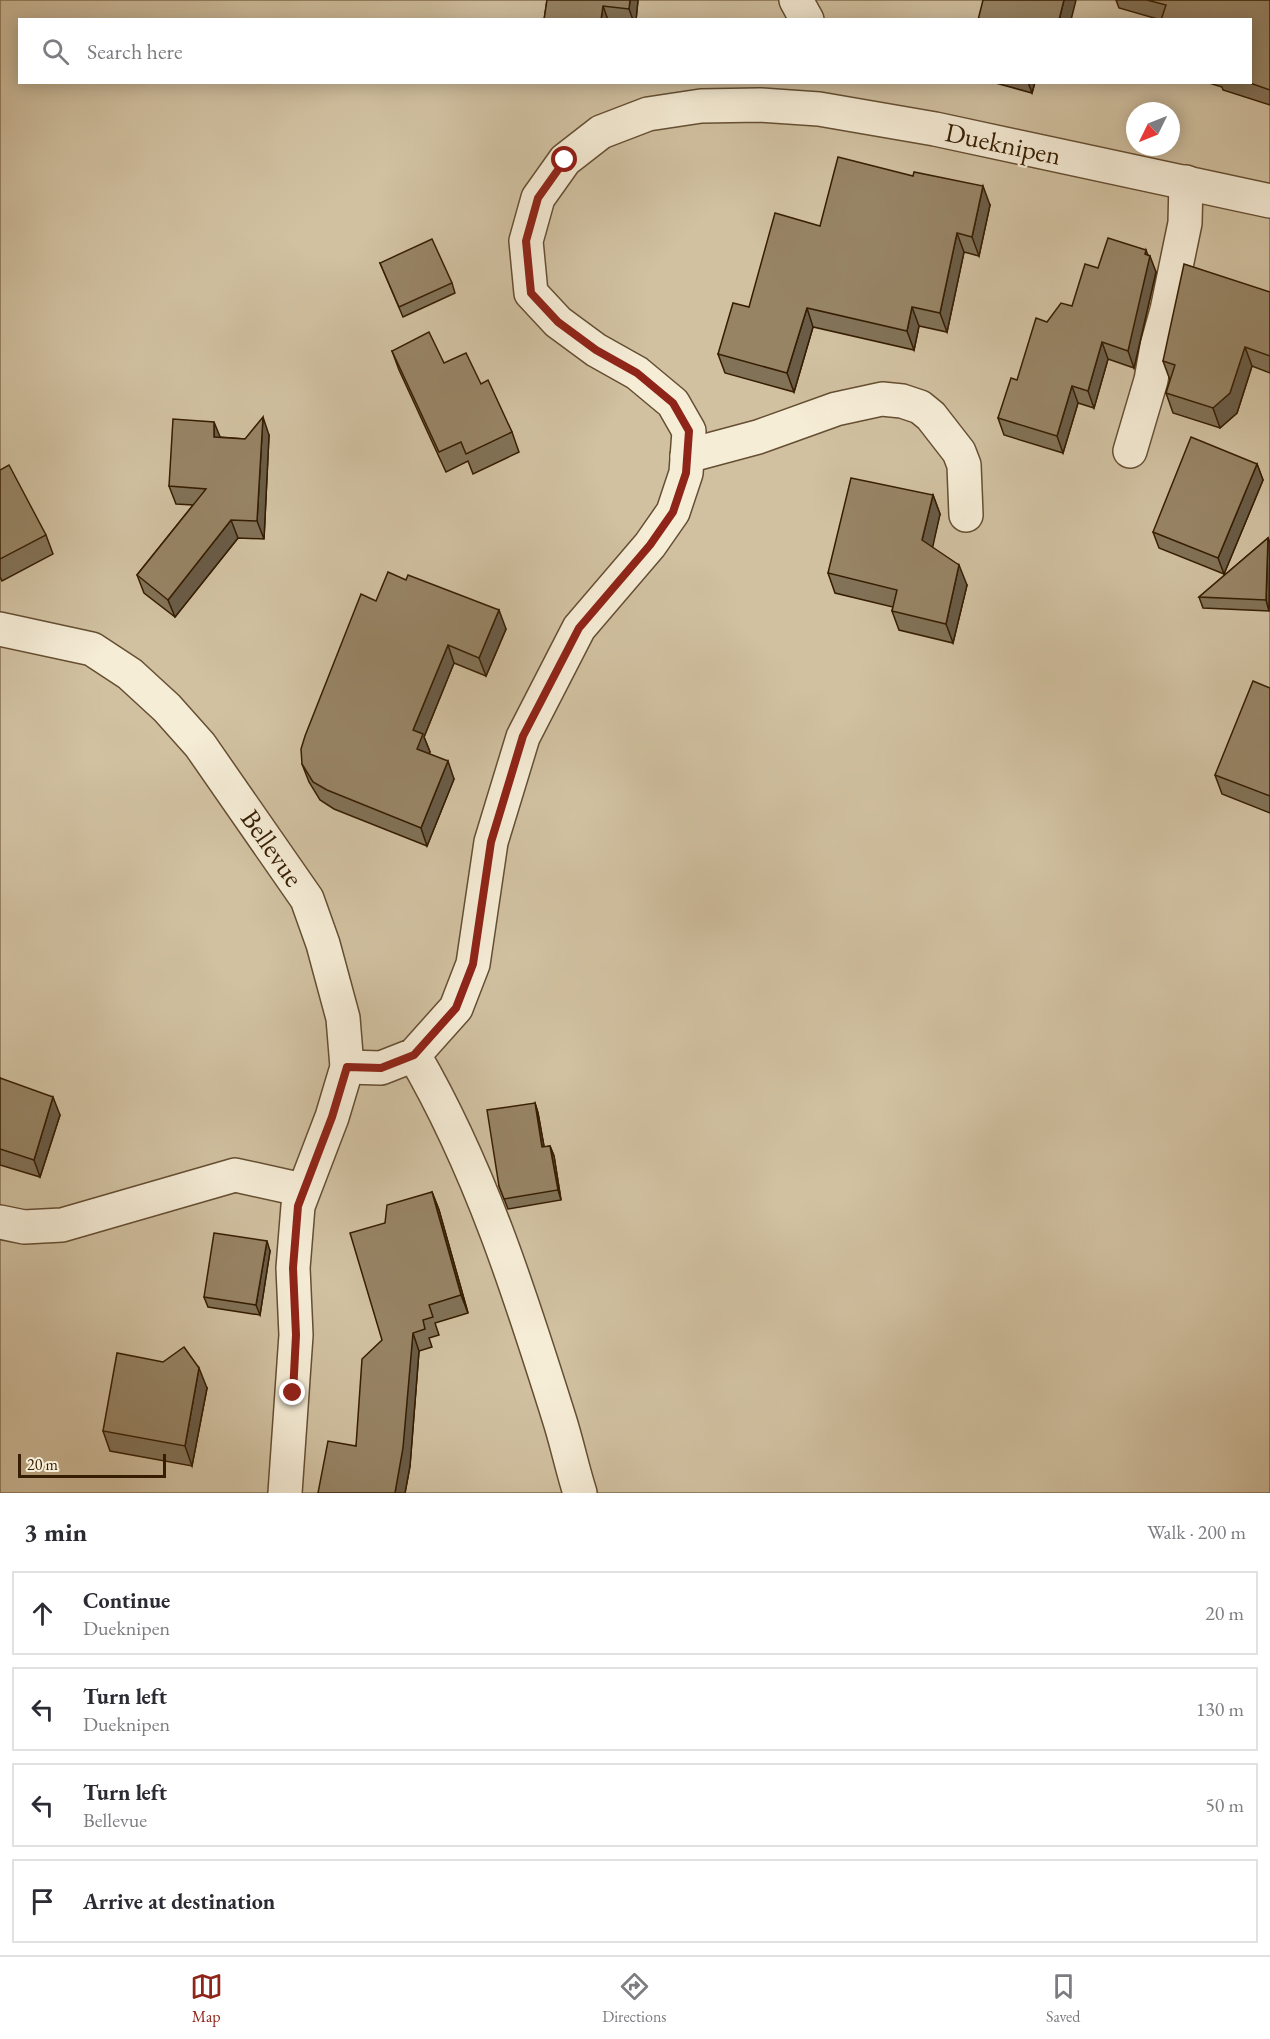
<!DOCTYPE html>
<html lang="en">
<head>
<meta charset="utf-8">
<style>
  body { margin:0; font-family:"EB Garamond",serif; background:#f7f7f7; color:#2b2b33 }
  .compass { position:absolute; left:1126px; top:102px; width:54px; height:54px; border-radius:50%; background:#fff; box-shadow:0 3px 15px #0003; rotate:227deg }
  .scale { position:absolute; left:18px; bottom:15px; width:148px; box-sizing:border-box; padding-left:6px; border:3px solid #361d02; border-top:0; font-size:16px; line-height:21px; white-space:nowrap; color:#361d02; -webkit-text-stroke:4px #f6edd7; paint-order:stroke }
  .stop { position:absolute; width:18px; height:18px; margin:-14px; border:4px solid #8f2418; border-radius:50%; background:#fff }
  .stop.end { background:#8f2418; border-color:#fff; box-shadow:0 2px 6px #0008 }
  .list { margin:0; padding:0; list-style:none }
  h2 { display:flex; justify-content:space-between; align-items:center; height:78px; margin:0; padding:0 24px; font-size:26px }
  h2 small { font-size:20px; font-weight:400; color:#7c7c81 }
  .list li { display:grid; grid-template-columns:39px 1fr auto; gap:18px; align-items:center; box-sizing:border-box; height:84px; margin:0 12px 12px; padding:0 12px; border:2px solid #e1e1e2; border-radius:0px }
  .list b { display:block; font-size:22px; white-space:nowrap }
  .list p { margin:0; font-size:20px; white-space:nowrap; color:#7c7c81 }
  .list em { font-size:20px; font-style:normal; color:#7c7c81 }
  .icon { flex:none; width:33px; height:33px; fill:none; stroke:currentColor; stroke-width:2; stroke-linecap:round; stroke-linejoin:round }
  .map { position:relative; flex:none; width:1270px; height:1493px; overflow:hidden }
  .search { position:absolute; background:#fff; box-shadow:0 3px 15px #0003; left:18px; right:18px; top:18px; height:66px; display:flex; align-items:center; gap:15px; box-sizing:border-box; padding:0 21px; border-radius:0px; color:#7c7c81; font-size:22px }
  .sheet { height:462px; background:#fff }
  nav { display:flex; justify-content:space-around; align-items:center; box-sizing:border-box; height:84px; border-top:2px solid #e1e1e2; background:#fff; font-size:16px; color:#7c7c81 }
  nav a { display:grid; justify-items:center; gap:3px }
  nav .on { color:#8f2418 }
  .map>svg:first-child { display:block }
  .green { fill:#d1c1a1; stroke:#846f52; stroke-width:1.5; fill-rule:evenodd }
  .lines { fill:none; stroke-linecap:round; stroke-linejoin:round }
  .minor-casing { stroke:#654e32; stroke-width:36 }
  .minor { stroke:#f6edd7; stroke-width:33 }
  .wall { fill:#827257; stroke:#361d02; stroke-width:1.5 }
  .shaded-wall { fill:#6a5c47; stroke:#361d02; stroke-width:1.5 }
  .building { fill:#978465; stroke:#361d02; stroke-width:1.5 }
  .route { stroke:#8f2418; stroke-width:8 }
  .labels { text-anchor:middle; stroke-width:4.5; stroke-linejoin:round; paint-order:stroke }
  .street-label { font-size:27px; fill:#361d02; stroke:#f6edd7 }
</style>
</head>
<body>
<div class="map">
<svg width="1270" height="1493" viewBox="0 0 1270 1493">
  <rect width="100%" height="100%" fill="#f1e3c1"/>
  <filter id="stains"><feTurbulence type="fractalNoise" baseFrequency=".00333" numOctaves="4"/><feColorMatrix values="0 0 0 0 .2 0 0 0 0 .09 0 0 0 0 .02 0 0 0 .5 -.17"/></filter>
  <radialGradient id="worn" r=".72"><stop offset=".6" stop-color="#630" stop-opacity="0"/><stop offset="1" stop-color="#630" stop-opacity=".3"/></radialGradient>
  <path class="green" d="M0,0H1270V1493H0ZM20,20H1250V82H20ZM1135,111H1171V147H1135Z"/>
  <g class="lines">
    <g class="minor-casing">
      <g id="minor">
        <path d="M796,0L807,20"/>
        <path d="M1130,451L1151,380L1157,346L1167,310L1185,223L1186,182"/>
        <path d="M687,456L758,437L836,409L882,399L902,401L920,407L931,416L959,452L964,465L966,515"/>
        <path d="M0,629L92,649L130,674L167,708L200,745L307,899L323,944L343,1018L347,1067L332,1117L298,1206L293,1268L296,1335L285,1493"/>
        <path d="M414,1055C480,1168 520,1294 559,1418C567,1443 572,1468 580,1493"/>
        <path d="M347,1067L381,1068L414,1055L456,1008L473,964L491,842L523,737L579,628L650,545L673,512L686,473L689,431L673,403L637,373L596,350L558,322L531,293L526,241L538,198L565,160L601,132L648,114L701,106L760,105L819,109L935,129L1270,201"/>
        <path d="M0,1222L24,1227L62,1225L235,1175L303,1190"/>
      </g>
    </g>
    <use href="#minor" class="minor"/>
  </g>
  <g class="wall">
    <path d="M547,0H638L636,20H544Z"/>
    <path d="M1116,0H1270V105L1223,90L1222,87L1206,82H1251L1161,20L1119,8Z"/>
    <path d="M992,82H1035L1032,93Z"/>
    <path d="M990,205L979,256L964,252L947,332L919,326L914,350L813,327L794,392L725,373L718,354L749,307Z"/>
    <path d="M1148,255L1156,272L1134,368L1108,359L1094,408L1078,403L1063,453L1004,435L998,418L1047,322L1072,306L1098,268Z"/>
    <path d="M380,263L452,283L455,293L403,317Z"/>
    <path d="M1270,292V373L1252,366L1237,413L1220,428L1173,413L1166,393L1170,380L1163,361Z"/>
    <path d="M392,351L444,363L481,384L512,432L519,452L473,474L468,461L446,472L399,370Z"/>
    <path d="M269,435L264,539L238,538L175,617L144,593L137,575L193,505L176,504L169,486L220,437L245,439Z"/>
    <path d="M1257,464L1263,480L1224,574L1159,548L1153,532Z"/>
    <path d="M0,470L46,535L53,554L2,581L0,577Z"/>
    <path d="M933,495L940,514L932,547L967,585L953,643L899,630L892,611L893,607L835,593L828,573Z"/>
    <path d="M1268,538L1270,543L1269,611L1203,608L1199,597Z"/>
    <path d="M406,580L506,629L486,676L454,663L424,737L430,752L429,754L454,779L427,846L334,809L320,800L309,782L302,764L376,601Z"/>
    <path d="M1270,688V813L1222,794L1215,775Z"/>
    <path d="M0,1078L60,1115L40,1177L0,1165Z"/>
    <path d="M535,1103L538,1113L544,1147L550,1146L554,1156L561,1200L508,1209L499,1186Z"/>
    <path d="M432,1192L439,1210L468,1313L435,1323L439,1335L429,1338L432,1347L419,1351L410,1466L405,1493H318L356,1446L382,1340L385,1223Z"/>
    <path d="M270,1251L260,1315L208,1307L204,1297Z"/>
    <path d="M207,1388L192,1466L110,1451L103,1431Z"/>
  </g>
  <g class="shaded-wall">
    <path d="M630,0H638L636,20H633L629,9Z"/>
    <path d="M1064,0H1076L1071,20H1059Z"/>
    <path d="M603,6L608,20H601Z"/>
    <path d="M1028,82H1035L1032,93Z"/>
    <path d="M983,186L990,205L979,256L972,237Z"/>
    <path d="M957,233L964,252L947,332L940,313Z"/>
    <path d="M1146,250L1149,258L1150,256L1156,272L1134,368L1128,351Z"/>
    <path d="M912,307L919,326L914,350L907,331Z"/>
    <path d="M807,308L813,327L794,392L787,373Z"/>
    <path d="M1102,342L1108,359L1094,408L1088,391Z"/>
    <path d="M1245,347L1252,366L1237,413L1220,428L1213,408Z"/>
    <path d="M1072,386L1078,403L1063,453L1057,436Z"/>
    <path d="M263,417L269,435L264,539L257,521Z"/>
    <path d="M214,422L221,439L214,437Z"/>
    <path d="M1257,464L1263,480L1224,574L1218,558Z"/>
    <path d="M933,495L940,514L930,559L922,540Z"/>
    <path d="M231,520L238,538L175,617L168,600Z"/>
    <path d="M1268,538L1270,543L1269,611L1266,600Z"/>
    <path d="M959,565L967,585L953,643L946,624Z"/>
    <path d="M499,610L506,629L486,676L479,658Z"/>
    <path d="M448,645L454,663L424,737L430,752L424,767L417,749L413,730Z"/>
    <path d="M448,761L454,779L427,846L421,828Z"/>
    <path d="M53,1097L60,1115L40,1177L34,1160Z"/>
    <path d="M535,1103L538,1113L546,1157L542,1147Z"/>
    <path d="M550,1146L554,1156L561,1200L558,1190Z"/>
    <path d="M432,1192L439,1210L468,1313L461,1295Z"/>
    <path d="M267,1241L270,1251L260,1315L256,1305Z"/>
    <path d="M413,1333L419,1351L410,1466L405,1493H395Z"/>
    <path d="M199,1368L207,1388L192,1466L185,1446Z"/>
  </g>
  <g class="building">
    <path d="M547,0H630L629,9L603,6L601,20H544Z"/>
    <path d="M983,0H1064L1059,20H978Z"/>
    <path d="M1147,0H1270V90L1247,82H1251V20H1161L1166,5Z"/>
    <path d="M838,157L913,176L914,172L983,186L972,237L957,233L940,313L912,307L907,331L807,308L787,373L718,354L733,303L749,307L775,213L820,226Z"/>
    <path d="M1108,238L1146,250L1145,254L1150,256L1128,351L1102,342L1088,391L1072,386L1057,436L998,418L1011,378L1017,380L1036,318L1047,322L1061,303L1072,306L1085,264L1098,268Z"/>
    <path d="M432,239L452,283L399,307L380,263Z"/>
    <path d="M1184,264L1270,292V356L1245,347L1230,393L1213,408L1166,393L1175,365L1163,361Z"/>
    <path d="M429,332L444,363L466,353L481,384L488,380L512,432L466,454L461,442L439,452L392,351Z"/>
    <path d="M263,417L257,521L231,520L168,600L137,575L206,489L169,486L173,419L214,422V437L245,439Z"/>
    <path d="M1191,437L1257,464L1218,558L1153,532Z"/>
    <path d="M9,465L46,535L0,559V470Z"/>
    <path d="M851,478L933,495L922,540L959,565L946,624L892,611L897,590L828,573Z"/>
    <path d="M1268,538L1266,600L1199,597Z"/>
    <path d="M388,572L406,580L408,575L499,610L479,658L448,645L413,730L423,734L417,749L448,761L421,828L327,790L313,782L302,764L301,749L305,736L361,594L376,601Z"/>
    <path d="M1253,681L1270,688V796L1215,775Z"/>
    <path d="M0,1078L53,1097L34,1160L0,1149Z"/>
    <path d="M535,1103L542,1147L550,1146L558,1190L504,1199L499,1186L487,1110Z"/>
    <path d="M432,1192L461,1295L429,1305L433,1317L423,1320L425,1329L413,1333L403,1448L395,1493H318L328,1441L356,1446L362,1359L382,1340L350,1233L385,1223L387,1205Z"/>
    <path d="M214,1233L267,1241L256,1305L204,1297Z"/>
    <path d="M184,1347L199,1368L185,1446L103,1431L117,1353L163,1362Z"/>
  </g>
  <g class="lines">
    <path class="route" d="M293,1393L296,1335L293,1268L298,1206L332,1117L347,1067L381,1068L414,1055L456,1008L473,964L491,842L523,736L579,628L650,545L673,512L686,473L689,431L673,403L637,373L596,350L558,322L531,293L526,241L538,198L565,160"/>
  </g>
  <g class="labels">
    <g class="street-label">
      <text transform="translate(1003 144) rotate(12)" y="9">Dueknipen</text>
      <text transform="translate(272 848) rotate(55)" y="9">Bellevue</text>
    </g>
  </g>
  <rect width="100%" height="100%" filter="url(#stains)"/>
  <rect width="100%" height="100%" fill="url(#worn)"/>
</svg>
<svg class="compass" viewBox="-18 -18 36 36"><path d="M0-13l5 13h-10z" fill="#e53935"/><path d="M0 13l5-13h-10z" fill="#7c7c81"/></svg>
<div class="scale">20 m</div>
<div class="stop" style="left:565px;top:160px"></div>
<div class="stop end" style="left:293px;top:1393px"></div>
<div class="search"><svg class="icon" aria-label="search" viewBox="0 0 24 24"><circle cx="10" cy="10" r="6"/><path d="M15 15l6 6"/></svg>Search here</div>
</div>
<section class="sheet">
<h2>3 min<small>Walk · 200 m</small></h2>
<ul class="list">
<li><svg class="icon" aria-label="ahead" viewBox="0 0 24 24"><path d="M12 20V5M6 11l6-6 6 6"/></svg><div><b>Continue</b><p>Dueknipen</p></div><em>20 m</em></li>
<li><svg class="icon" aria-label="left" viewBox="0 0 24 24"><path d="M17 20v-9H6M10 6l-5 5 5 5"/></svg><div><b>Turn left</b><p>Dueknipen</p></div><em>130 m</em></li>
<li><svg class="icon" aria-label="left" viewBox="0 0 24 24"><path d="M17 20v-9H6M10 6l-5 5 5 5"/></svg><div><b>Turn left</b><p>Bellevue</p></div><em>50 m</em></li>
<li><svg class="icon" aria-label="arrive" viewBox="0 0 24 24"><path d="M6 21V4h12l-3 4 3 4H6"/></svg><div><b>Arrive at destination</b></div></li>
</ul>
</section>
<nav>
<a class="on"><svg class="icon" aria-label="map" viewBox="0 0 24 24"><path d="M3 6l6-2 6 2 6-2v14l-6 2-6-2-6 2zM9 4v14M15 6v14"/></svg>Map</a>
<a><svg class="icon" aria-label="directions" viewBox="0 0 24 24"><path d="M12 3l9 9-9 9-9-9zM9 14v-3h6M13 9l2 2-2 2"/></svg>Directions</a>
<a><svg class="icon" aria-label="saved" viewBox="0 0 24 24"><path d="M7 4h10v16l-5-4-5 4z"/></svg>Saved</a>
</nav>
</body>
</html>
